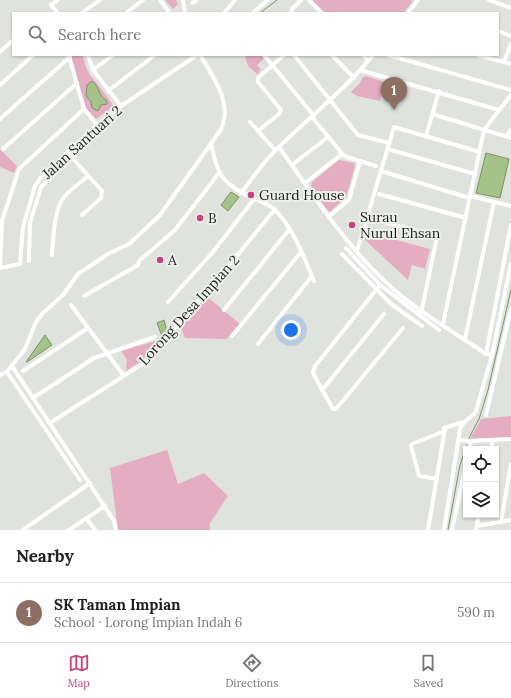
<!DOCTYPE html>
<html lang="en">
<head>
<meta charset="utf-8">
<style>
  body { margin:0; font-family:Lora,serif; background:#f2f2f2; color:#222 }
  .controls { position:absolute; right:12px; bottom:12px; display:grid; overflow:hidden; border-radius:0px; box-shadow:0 1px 3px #0004 }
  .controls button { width:36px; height:36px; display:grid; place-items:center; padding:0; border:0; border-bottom:1px solid #e0e0e0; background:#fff; color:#222; font:20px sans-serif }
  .you { position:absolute; left:291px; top:330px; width:14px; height:14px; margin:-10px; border:3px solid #fff; border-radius:50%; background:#1a73e8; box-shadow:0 0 0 6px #1a73e833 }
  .badge { display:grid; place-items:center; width:26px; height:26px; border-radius:50%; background:#c7407f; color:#fff; font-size:13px; font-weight:700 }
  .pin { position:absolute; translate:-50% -33px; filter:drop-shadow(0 1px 2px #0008) }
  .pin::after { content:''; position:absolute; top:21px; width:14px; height:12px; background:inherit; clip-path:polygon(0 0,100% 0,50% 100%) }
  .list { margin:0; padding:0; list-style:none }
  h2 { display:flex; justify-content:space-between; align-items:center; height:52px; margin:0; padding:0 16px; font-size:17px }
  h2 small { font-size:13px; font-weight:400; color:#767676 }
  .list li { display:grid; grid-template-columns:26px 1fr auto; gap:12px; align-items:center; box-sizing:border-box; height:60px; padding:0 16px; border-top:1px solid #e0e0e0 }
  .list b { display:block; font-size:15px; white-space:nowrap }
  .list p { margin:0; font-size:13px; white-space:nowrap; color:#767676 }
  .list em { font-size:13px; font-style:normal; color:#767676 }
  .icon { flex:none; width:22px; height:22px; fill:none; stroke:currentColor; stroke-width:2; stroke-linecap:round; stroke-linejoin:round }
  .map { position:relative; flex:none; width:511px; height:530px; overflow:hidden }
  .search { position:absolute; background:#fff; box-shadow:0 1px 3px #0004; left:12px; right:12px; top:12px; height:44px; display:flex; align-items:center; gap:10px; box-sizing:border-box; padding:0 14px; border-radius:0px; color:#767676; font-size:15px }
  .sheet { height:112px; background:#fff }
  nav { display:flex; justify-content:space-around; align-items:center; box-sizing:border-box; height:56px; border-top:1px solid #e0e0e0; background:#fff; font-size:11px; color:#767676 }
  nav a { display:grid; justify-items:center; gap:2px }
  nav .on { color:#c7407f }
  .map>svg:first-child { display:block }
  .green { fill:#e5adc1 }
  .water { fill:#a5c388; stroke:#7c9268 }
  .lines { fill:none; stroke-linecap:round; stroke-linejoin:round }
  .stream { stroke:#7c9268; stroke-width:1 }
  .minor { stroke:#fff; stroke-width:4 }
  .poi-dot { fill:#c7407f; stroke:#edf0ea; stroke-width:1.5 }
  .labels { text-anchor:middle; stroke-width:4; stroke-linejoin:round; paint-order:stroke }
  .street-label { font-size:14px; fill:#1e1f1d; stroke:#edf0ea }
  .poi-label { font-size:14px; fill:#1e1f1d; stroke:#edf0ea; text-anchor:start }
</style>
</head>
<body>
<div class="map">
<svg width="511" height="530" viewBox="0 0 511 530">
  <rect width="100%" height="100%" fill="#e0e3dd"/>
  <g class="green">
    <path d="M165,0H176L178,4L173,9Z"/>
    <path d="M312,0H410L413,1L403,13H325Z"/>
    <path d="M70,55H82L88,72L114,106L96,119L86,108Z"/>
    <path d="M248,55H261L264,59L257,65L261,70L257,74L248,66L245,57Z"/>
    <path d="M366,76L385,82L380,101L357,96L351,92L360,83L362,78Z"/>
    <path d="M0,149L17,166L14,173L0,167Z"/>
    <path d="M339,160L354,163L355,166L346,197L330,212L328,211L311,186L312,182Z"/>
    <path d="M367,232L430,249L425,269L412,265L408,280L365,240Z"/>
    <path d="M206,296L240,324L226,339L185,338L181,328Z"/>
    <path d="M159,340V342L141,361L126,371L127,360L121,351Z"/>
    <path d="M511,416V437L470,439L481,419Z"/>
    <path d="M167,450L178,484L204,473L228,496L210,523V530H118L110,468Z"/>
  </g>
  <g class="water">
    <path d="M92,81C101,88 96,94 107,101V104L101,105L98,111L92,108L91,102L86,96L87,85Z"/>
    <path d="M486,153L509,159L500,198L476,193Z"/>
    <path d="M231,192L239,197L228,211L221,205Z"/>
    <path d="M164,320L167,331L162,336L157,323Z"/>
    <path d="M45,335L52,345L27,362H26Z"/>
  </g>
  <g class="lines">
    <g class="stream">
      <path d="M260,13L277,0"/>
      <path d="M207,55H208"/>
      <path d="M469,438L479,419L488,390L511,290"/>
      <path d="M448,530L460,465L467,445"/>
    </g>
    <g class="minor">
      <path d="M160,0L169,12L167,13"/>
      <path d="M183,0L185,13"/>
      <path d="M309,0L322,13"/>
      <path d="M489,0L511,8"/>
      <path d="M192,3L197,0"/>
      <path d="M58,13L51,5L58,0"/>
      <path d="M82,13L100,0"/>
      <path d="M126,13L143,0"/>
      <path d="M224,13L235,0"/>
      <path d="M253,13L268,0"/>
      <path d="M291,13L292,9L301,0"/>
      <path d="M408,13L418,0"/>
      <path d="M498,31L511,36"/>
      <path d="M0,52L13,40"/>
      <path d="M88,55L93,70L121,106"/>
      <path d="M264,55L314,116"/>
      <path d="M294,55L358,135L389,143"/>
      <path d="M332,55L354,78"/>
      <path d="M363,55L368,60"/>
      <path d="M388,55L511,90"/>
      <path d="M478,55L511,64"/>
      <path d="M69,56L84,109L97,125"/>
      <path d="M504,62L511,44"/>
      <path d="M93,70L113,55"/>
      <path d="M360,70L499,110"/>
      <path d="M0,85L33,55"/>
      <path d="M108,91L155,55"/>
      <path d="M432,114L511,138"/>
      <path d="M312,117L344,156L376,166"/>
      <path d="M0,119L70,57"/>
      <path d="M250,122L275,150"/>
      <path d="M258,131L280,113L281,110L258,82V78L284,55"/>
      <path d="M426,136L439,91"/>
      <path d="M506,136L511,130"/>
      <path d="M211,143C217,176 224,186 255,199C262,202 271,205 276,211C294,229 304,258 314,281"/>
      <path d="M279,147C315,197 350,253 398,293C425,316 457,334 486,354L492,355"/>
      <path d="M3,149L77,83"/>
      <path d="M391,150L475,174"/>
      <path d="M67,152L102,191L101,198L82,215"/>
      <path d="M292,165L328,137"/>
      <path d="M381,171L466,197"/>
      <path d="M305,183L342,154"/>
      <path d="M241,193C252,179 263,162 276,150C308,118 344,91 373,55"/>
      <path d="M379,194L466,218"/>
      <path d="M470,196L511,206"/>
      <path d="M329,216L349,200L360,161"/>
      <path d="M367,217L437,237L422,309L418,314"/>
      <path d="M346,248L380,285L439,330"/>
      <path d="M357,251L394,127L480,152"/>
      <path d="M342,254L391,304L422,326"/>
      <path d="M52,255C53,240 54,209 64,197C71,189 81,182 88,176"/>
      <path d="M29,261L30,223L41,187L72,158"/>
      <path d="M0,268L20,264L23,227L35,186L41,177L97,125L121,106L197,55"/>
      <path d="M0,268L2,221L19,169L84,109"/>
      <path d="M380,285L315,366L313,372L315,377L333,409H336L403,328"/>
      <path d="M84,296L138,265L139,261L175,230L219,173"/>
      <path d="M168,302L212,253L254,199"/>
      <path d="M71,305L124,376"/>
      <path d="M224,310L289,230"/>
      <path d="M443,324L484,130L511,95"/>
      <path d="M232,336L301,252"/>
      <path d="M465,339L494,202"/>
      <path d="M258,344L312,276"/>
      <path d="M486,354L511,225"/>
      <path d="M12,366L114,521L116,530"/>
      <path d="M23,371L88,328"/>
      <path d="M7,372L80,480"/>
      <path d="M0,375L7,372L25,349L36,322L42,314L63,295L78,274L108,254L129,244L160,215L220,131C234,105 214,78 200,55"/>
      <path d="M322,390L384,314"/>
      <path d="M33,398L94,358L155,337"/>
      <path d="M486,415L511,309"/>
      <path d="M50,423L144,363L227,268L275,209"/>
      <path d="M444,428L464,422"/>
      <path d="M459,440L471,441L511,439"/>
      <path d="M469,449L471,441"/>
      <path d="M491,449L493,440"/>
      <path d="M437,479L419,476L411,446L412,444L445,431"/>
      <path d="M86,518L95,530"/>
      <path d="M501,522L511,464"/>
      <path d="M477,526L511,520"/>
      <path d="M23,530L90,483"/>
      <path d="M69,530L105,506"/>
      <path d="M428,530L445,428"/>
      <path d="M444,530L460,429C462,421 472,418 476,411L492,355L511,264"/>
      <path d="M452,530L466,464"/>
      <path d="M476,530L479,515"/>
    </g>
  </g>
  <g class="poi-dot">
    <circle cx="251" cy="195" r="4"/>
    <circle cx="200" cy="218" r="4"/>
    <circle cx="352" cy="225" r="4"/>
    <circle cx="160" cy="260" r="4"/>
  </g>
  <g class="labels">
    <g class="street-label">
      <text transform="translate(82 142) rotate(-42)" y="5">Jalan Santuari 2</text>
      <text transform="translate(189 310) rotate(-48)" y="5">Lorong Desa Impian 2</text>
    </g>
    <g class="poi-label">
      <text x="259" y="200">Guard House</text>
      <text x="360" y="222">Surau<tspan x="360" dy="16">Nurul Ehsan</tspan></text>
      <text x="208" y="223">B</text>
      <text x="168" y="265">A</text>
    </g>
  </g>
</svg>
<div class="controls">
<button><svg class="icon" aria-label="locate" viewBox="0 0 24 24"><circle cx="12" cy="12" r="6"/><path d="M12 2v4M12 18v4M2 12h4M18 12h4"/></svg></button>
<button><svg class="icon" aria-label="layers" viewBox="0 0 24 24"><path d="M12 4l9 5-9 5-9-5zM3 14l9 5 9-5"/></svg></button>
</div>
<div class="you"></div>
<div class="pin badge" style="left:394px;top:110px;background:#8d6e63">1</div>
<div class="search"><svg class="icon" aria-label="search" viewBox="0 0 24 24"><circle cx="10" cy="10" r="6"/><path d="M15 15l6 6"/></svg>Search here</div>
</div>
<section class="sheet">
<h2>Nearby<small></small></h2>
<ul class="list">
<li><span class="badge" style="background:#8d6e63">1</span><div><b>SK Taman Impian</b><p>School · Lorong Impian Indah 6</p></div><em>590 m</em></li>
</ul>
</section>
<nav>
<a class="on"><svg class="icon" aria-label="map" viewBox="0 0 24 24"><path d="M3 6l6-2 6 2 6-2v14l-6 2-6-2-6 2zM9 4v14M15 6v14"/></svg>Map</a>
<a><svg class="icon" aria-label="directions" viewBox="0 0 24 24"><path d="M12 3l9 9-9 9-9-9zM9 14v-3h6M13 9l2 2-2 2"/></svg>Directions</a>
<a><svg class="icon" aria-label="saved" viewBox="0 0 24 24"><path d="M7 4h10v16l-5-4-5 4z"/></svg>Saved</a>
</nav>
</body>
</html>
